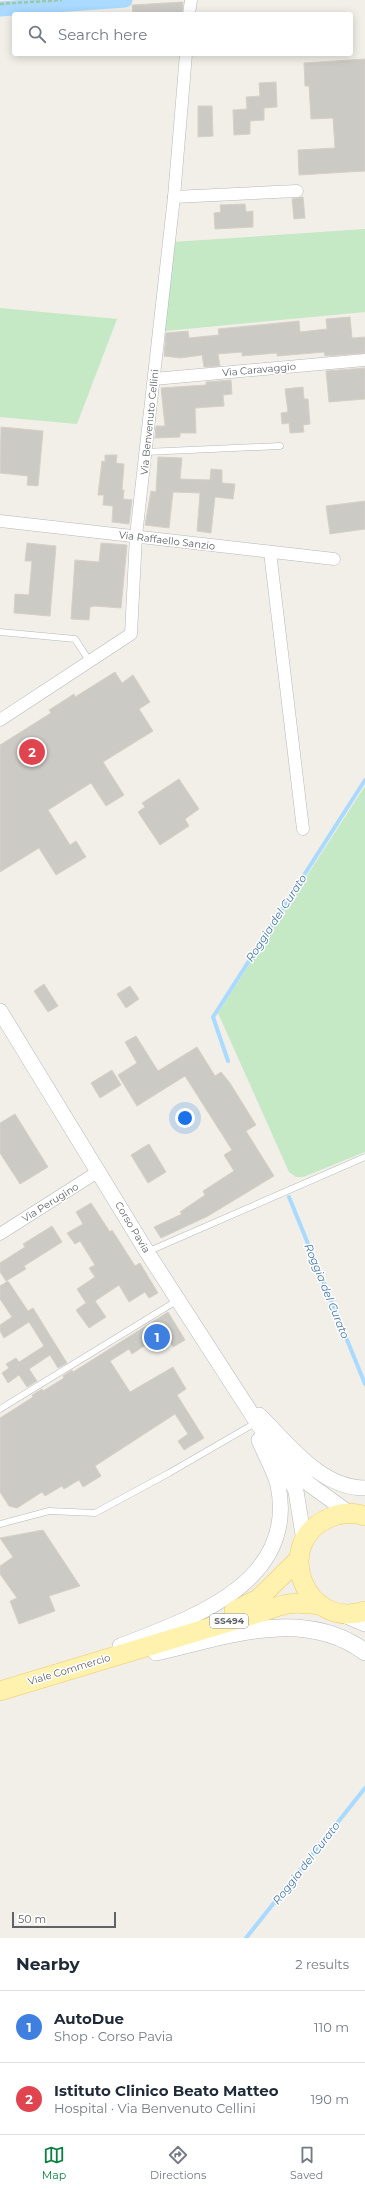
<!DOCTYPE html>
<html lang="en">
<head>
<meta charset="utf-8">
<style>
  body { margin:0; font-family:Montserrat,sans-serif; background:#f2f2f3; color:#1f2937 }
  .scale { position:absolute; left:12px; bottom:10px; width:104px; box-sizing:border-box; padding-left:4px; border:2px solid #5f6368; border-top:0; font-size:11px; line-height:14px; white-space:nowrap; color:#5f6368; -webkit-text-stroke:3px #fff; paint-order:stroke }
  .you { position:absolute; left:185px; top:1118px; width:14px; height:14px; margin:-10px; border:3px solid #fff; border-radius:50%; background:#1a73e8; box-shadow:0 0 0 6px #1a73e833 }
  .badge { display:grid; place-items:center; width:26px; height:26px; border-radius:50%; background:#0b8043; color:#fff; font-size:13px; font-weight:700 }
  .pin { position:absolute; translate:-50% -50%; border:2px solid #fff; box-shadow:0 1px 4px #0006 }
  .list { margin:0; padding:0; list-style:none }
  h2 { display:flex; justify-content:space-between; align-items:center; height:52px; margin:0; padding:0 16px; font-size:17px }
  h2 small { font-size:13px; font-weight:400; color:#747a83 }
  .list li { display:grid; grid-template-columns:26px 1fr auto; gap:12px; align-items:center; box-sizing:border-box; height:72px; padding:0 16px; border-top:1px solid #e0e1e3 }
  .list b { display:block; font-size:15px; white-space:nowrap }
  .list p { margin:0; font-size:13px; white-space:nowrap; color:#747a83 }
  .list em { font-size:13px; font-style:normal; color:#747a83 }
  .icon { flex:none; width:22px; height:22px; fill:none; stroke:currentColor; stroke-width:2; stroke-linecap:round; stroke-linejoin:round }
  .map { position:relative; flex:none; width:365px; height:1938px; overflow:hidden }
  .search { position:absolute; background:#fff; box-shadow:0 2px 10px #0003; left:12px; right:12px; top:12px; height:44px; display:flex; align-items:center; gap:10px; box-sizing:border-box; padding:0 14px; border-radius:4px; color:#747a83; font-size:15px }
  .sheet { height:196px; background:#fff }
  nav { display:flex; justify-content:space-around; align-items:center; box-sizing:border-box; height:56px; border-top:1px solid #e0e1e3; background:#fff; font-size:11px; color:#747a83 }
  nav a { display:grid; justify-items:center; gap:2px }
  nav .on { color:#0b8043 }
  .map>svg:first-child { display:block }
  .green { fill:#c5e8c5 }
  .lines { fill:none; stroke-linecap:round; stroke-linejoin:round }
  .stream { stroke:#aadaff; stroke-width:4 }
  .canal { stroke:#aadaff; stroke-width:15 }
  .building { fill:#cccac5; stroke:#d6d1c6 }
  .service-casing { stroke:#b5b8bc; stroke-width:7 }
  .minor-casing { stroke:#b5b8bc; stroke-width:13 }
  .tertiary-casing { stroke:#b5b8bc; stroke-width:16 }
  .secondary-casing { stroke:#b6babf; stroke-width:18 }
  .primary-casing { stroke:#f2c960; stroke-width:20 }
  .path { stroke:#9cc7a9; stroke-width:2.5; stroke-dasharray:4 2; stroke-linecap:butt }
  .service { stroke:#fff; stroke-width:6 }
  .minor { stroke:#fff; stroke-width:12 }
  .tertiary { stroke:#fff; stroke-width:15 }
  .secondary { stroke:#fff; stroke-width:17 }
  .primary { stroke:#fff2af; stroke-width:19 }
  .labels { text-anchor:middle; stroke-width:3; stroke-linejoin:round; paint-order:stroke }
  .shield { fill:#fff; stroke:#8f9295; stroke-width:1 }
  .shield-label { font-size:9px; font-weight:bold; fill:#5f6368 }
  .street-label { font-size:10px; fill:#5f6368; stroke:#fff }
  .water-label { font-size:11px; font-style:italic; fill:#4174aa; stroke:#fff }
</style>
</head>
<body>
<div class="map">
<svg width="365" height="1938" viewBox="0 0 365 1938">
  <rect width="100%" height="100%" fill="#f1efe8"/>
  <g class="green">
    <path d="M365,229V312L165,331L173,242Z"/>
    <path d="M0,308L117,319L77,424L0,417Z"/>
    <path d="M365,786V1152L303,1177H296L289,1172L218,1013Z"/>
  </g>
  <g class="lines">
    <g class="stream">
      <path d="M228,1061L213,1017L365,780"/>
      <path d="M289,1197L365,1384"/>
      <path d="M246,1938L365,1788"/>
    </g>
    <path class="canal" d="M0,9L125,0"/>
  </g>
  <g class="building">
    <path d="M183,2L182,14H133L132,5Z"/>
    <path d="M365,59V171L299,175L298,150L335,148L333,118L311,119L309,86H305L304,63Z"/>
    <path d="M276,82L277,107L264,108V120L250,121V134L234,135L233,110L247,109L246,97L260,96L259,83Z"/>
    <path d="M198,106H212L213,136L198,137Z"/>
    <path d="M303,197L305,218L294,219L292,199Z"/>
    <path d="M245,204L246,212L253,211V227L215,229L214,213L221,212L220,205Z"/>
    <path d="M350,317L352,338L365,337V353L325,356L324,352L277,356V353L242,356V352L218,354L220,366L204,367L202,355L180,358L164,356L166,333L188,331L189,338L219,335L218,329L299,321L300,332L327,329L326,319Z"/>
    <path d="M365,368V399L329,402L326,371Z"/>
    <path d="M231,380L232,394L223,395L224,406L195,408L196,433H180V437L155,438L156,426H165L161,388L206,385V382Z"/>
    <path d="M303,387L304,399H308L310,424L303,425L304,432L290,433L289,423L282,424L281,413L288,412L285,389Z"/>
    <path d="M1,427L43,431L38,486L27,485L28,476L0,473Z"/>
    <path d="M105,455H117L116,463L124,464L122,490H124L123,499L132,500L129,524L112,522L113,506L103,505L104,495H98L102,461L105,462Z"/>
    <path d="M158,457L182,458L180,479L210,480L211,469L222,470V483L235,484L233,499L215,497L211,533L197,531L200,493L173,492L169,528L145,525L151,491L156,492Z"/>
    <path d="M365,501V529L330,534L326,506Z"/>
    <path d="M27,543L56,546L50,616L14,613L15,594L29,595L32,561H25Z"/>
    <path d="M101,543L127,545L121,608L95,606L90,607L89,620L71,619L75,560L99,562Z"/>
    <path d="M115,672L122,683L133,675L150,702L139,709L153,731L103,762L124,795L106,806L91,783L48,810L70,845L76,841L86,857L56,875L39,848L0,872V745L51,713L49,710L74,694L75,697Z"/>
    <path d="M179,779L199,809L185,819L189,826L160,845L138,812L145,807L142,803Z"/>
    <path d="M44,984L58,1006L48,1012L34,991Z"/>
    <path d="M130,986L139,999L126,1008L117,994Z"/>
    <path d="M136,1036L158,1071L197,1047L215,1076L221,1072L230,1083L256,1125L246,1131L274,1176L208,1216L161,1238L154,1227L182,1214L180,1212L205,1195L203,1191L234,1171L224,1155L232,1150L185,1076L137,1106L118,1075L137,1063L125,1042Z"/>
    <path d="M112,1070L121,1085L100,1098L91,1083Z"/>
    <path d="M15,1114L48,1167L20,1184L0,1153V1123Z"/>
    <path d="M149,1144L166,1172L148,1183L131,1155Z"/>
    <path d="M91,1203L110,1232L112,1230L135,1266L140,1263L158,1293L149,1298L145,1292L129,1302L119,1285L95,1301L106,1317L89,1328L76,1310L86,1303L77,1289L95,1277L89,1268L95,1265L80,1241L75,1244L67,1233L83,1224L76,1212Z"/>
    <path d="M52,1226L62,1242L24,1266L26,1269L6,1281L0,1272V1263L25,1247L23,1244Z"/>
    <path d="M8,1281L28,1311L33,1308L67,1363L58,1368L50,1355L29,1369L37,1381L27,1387L19,1375L8,1383L2,1373L9,1368L6,1364L16,1358L19,1362L44,1346L29,1322L4,1338L0,1331V1325L12,1317L0,1299V1286Z"/>
    <path d="M168,1312L185,1340L173,1347L164,1333L132,1354L129,1349L110,1361L130,1392L173,1367L186,1389L177,1395L204,1438L184,1450L178,1441L188,1434L175,1414L95,1466L101,1476L83,1487L79,1480L64,1489L62,1486L45,1496L42,1492L17,1508L9,1506L0,1492V1418L33,1397L32,1395L42,1389L43,1391L64,1378L63,1376L72,1370L73,1372Z"/>
    <path d="M43,1530L80,1586L49,1596L55,1611L19,1624L10,1601L17,1598L0,1574V1566L13,1557L0,1538Z"/>
  </g>
  <g class="lines">
    <g class="service-casing">
      <g id="service">
        <path d="M145,452L280,446"/>
        <path d="M0,632L75,639L90,662"/>
        <path d="M147,1252L365,1157"/>
        <path d="M0,1409L178,1300"/>
        <path d="M0,1524L49,1511L95,1513L169,1473L257,1422"/>
      </g>
    </g>
    <g class="minor-casing">
      <g id="minor">
        <path d="M189,14L191,0"/>
        <path d="M174,197L297,191"/>
        <path d="M154,379L365,360"/>
        <path d="M0,521L334,559"/>
        <path d="M270,552L303,829"/>
        <path d="M0,720L131,634L136,536L174,197L186,54"/>
        <path d="M0,1234L99,1171"/>
      </g>
    </g>
    <g class="tertiary-casing">
      <g id="tertiary">
        <path d="M0,1011L147,1252L269,1441L296,1491L304,1541"/>
        <path d="M259,1415C289,1444 320,1488 365,1488"/>
        <path d="M283,1456L309,1484L349,1513"/>
        <path d="M120,1646C192,1618 298,1583 278,1485C274,1470 265,1455 259,1440"/>
      </g>
    </g>
    <g class="secondary-casing">
      <g id="secondary">
        <path d="M344,1614L365,1623"/>
        <path d="M156,1652C224,1637 303,1606 365,1652"/>
      </g>
    </g>
    <g class="primary-casing">
      <g id="primary">
        <path d="M365,1516C353,1512 340,1513 329,1518C271,1543 305,1631 365,1611"/>
        <path d="M234,1611L258,1599L298,1560"/>
        <path d="M0,1691L265,1611C287,1602 296,1602 320,1605"/>
      </g>
    </g>
    <path class="path" d="M0,4L62,0"/>
    <use href="#service" class="service"/>
    <use href="#minor" class="minor"/>
    <use href="#tertiary" class="tertiary"/>
    <use href="#secondary" class="secondary"/>
    <use href="#primary" class="primary"/>
  </g>
  <g class="labels">
    <rect class="shield" x="210" y="1614" width="38" height="14" rx="3"/>
    <g class="shield-label">
      <text x="229" y="1624">SS494</text>
    </g>
    <g class="street-label">
      <text transform="translate(259 369) rotate(-5)" y="4">Via Caravaggio</text>
      <text transform="translate(149 422) rotate(-84)" y="4">Via Benvenuto Cellini</text>
      <text transform="translate(167 540) rotate(7)" y="4">Via Raffaello Sanzio</text>
      <text transform="translate(50 1202) rotate(-32)" y="4">Via Perugino</text>
      <text transform="translate(133 1227) rotate(59)" y="4">Corso Pavia</text>
      <text transform="translate(69 1669) rotate(-17)" y="4">Viale Commercio</text>
    </g>
    <g class="water-label">
      <text transform="translate(276 918) rotate(-57)" y="4">Roggia del Curato</text>
      <text transform="translate(327 1291) rotate(68)" y="4">Roggia del Curato</text>
      <text transform="translate(306 1863) rotate(-52)" y="4">Roggia del Curato</text>
    </g>
  </g>
</svg>
<div class="scale">50 m</div>
<div class="you"></div>
<div class="pin badge" style="left:157px;top:1337px;background:#3f7fe0">1</div>
<div class="pin badge" style="left:32px;top:752px;background:#e0444e">2</div>
<div class="search"><svg class="icon" aria-label="search" viewBox="0 0 24 24"><circle cx="10" cy="10" r="6"/><path d="M15 15l6 6"/></svg>Search here</div>
</div>
<section class="sheet">
<h2>Nearby<small>2 results</small></h2>
<ul class="list">
<li><span class="badge" style="background:#3f7fe0">1</span><div><b>AutoDue</b><p>Shop · Corso Pavia</p></div><em>110 m</em></li>
<li><span class="badge" style="background:#e0444e">2</span><div><b>Istituto Clinico Beato Matteo</b><p>Hospital · Via Benvenuto Cellini</p></div><em>190 m</em></li>
</ul>
</section>
<nav>
<a class="on"><svg class="icon" aria-label="map" viewBox="0 0 24 24"><path d="M3 6l6-2 6 2 6-2v14l-6 2-6-2-6 2zM9 4v14M15 6v14"/></svg>Map</a>
<a><svg class="icon" aria-label="directions" viewBox="0 0 24 24"><path d="M12 3l9 9-9 9-9-9zM9 14v-3h6M13 9l2 2-2 2"/></svg>Directions</a>
<a><svg class="icon" aria-label="saved" viewBox="0 0 24 24"><path d="M7 4h10v16l-5-4-5 4z"/></svg>Saved</a>
</nav>
</body>
</html>
